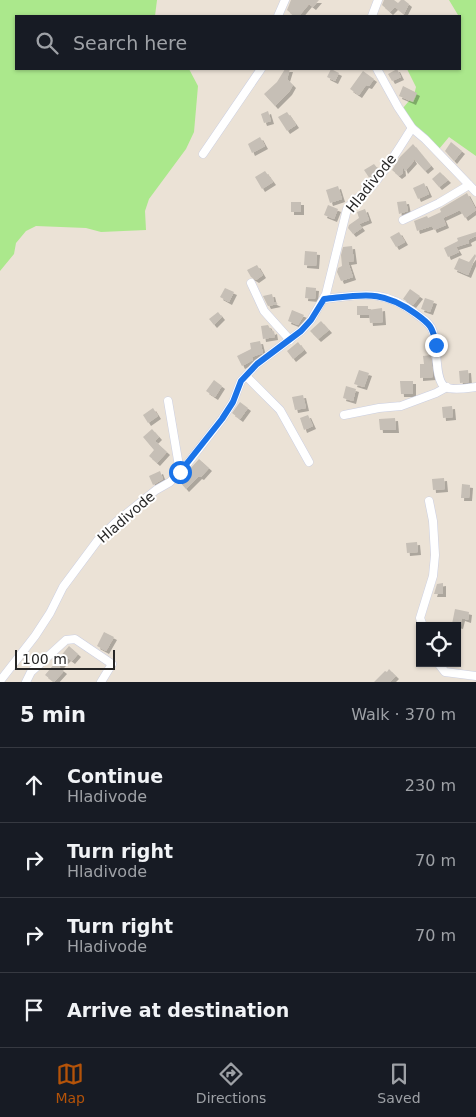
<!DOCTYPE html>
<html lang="en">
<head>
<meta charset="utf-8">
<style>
  body { margin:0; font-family:"DejaVu Sans",sans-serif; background:#20242c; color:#f1f3f6 }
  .controls { position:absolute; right:15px; bottom:15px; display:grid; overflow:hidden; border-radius:0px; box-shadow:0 1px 4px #0004 }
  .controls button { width:45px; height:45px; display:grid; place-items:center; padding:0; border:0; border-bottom:1px solid #363941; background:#171b24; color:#f1f3f6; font:25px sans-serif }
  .scale { position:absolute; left:15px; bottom:12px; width:100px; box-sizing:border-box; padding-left:5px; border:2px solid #262626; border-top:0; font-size:14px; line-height:18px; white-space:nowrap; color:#262626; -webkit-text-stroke:4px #fff; paint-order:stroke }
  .stop { position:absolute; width:15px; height:15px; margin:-11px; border:4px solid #1a73e8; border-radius:50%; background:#fff }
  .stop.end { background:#1a73e8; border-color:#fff; box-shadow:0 1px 5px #0008 }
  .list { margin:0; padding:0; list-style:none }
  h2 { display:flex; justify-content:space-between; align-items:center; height:65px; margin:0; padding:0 20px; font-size:21px }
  h2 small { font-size:16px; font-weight:400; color:#9ea1a6 }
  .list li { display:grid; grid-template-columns:32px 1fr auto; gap:15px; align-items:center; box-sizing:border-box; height:75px; padding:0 20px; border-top:1px solid #363941 }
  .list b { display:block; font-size:19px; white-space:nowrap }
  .list p { margin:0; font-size:16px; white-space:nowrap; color:#9ea1a6 }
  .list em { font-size:16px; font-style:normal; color:#9ea1a6 }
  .icon { flex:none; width:28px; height:28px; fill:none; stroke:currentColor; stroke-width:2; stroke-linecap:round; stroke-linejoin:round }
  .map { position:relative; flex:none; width:476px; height:682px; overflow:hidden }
  .search { position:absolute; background:#171b24; box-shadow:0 1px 4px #0004; left:15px; right:15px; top:15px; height:55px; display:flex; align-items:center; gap:12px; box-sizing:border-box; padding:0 18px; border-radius:0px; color:#9ea1a6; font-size:19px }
  .sheet { height:365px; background:#171b24 }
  nav { display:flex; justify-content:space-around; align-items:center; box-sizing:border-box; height:70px; border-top:1px solid #363941; background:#171b24; font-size:14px; color:#9ea1a6 }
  nav a { display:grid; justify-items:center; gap:2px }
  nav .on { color:#b45309 }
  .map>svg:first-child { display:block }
  .green { fill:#abe88c }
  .building { fill:#c6bfb6; filter:url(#shadow) }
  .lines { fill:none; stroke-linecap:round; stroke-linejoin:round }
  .minor-casing { stroke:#cbcfe2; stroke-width:9 }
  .minor { stroke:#fff; stroke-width:8 }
  .route { stroke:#1a73e8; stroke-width:6 }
  .labels { text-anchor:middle; stroke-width:4; stroke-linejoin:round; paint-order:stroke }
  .street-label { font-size:14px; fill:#262626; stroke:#fff }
</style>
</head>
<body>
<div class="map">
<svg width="476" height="682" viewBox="0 0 476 682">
  <defs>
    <filter id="shadow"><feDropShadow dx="3" dy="3" stdDeviation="0" flood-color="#0004"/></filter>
  </defs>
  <rect width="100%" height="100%" fill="#ebe2d6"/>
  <g class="green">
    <path d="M0,0H157L155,16H16V69H189L198,86L194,132L186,149L149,199L145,211L146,230L101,232L86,228L36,226L26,231L16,243L14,254L0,271Z"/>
    <path d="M449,0H476V156L449,137L439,149L414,125L403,108L414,95L416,87L407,69H460V16H456L458,15Z"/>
  </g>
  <g class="building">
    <path d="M291,0H319L313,7L309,4L299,16H294L287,10Z"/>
    <path d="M384,0H394L398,3L401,0H404L409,4L404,14L395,7L390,12L382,5Z"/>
    <path d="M285,69H290L287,79L293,85L289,92L275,106L264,94L277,82Z"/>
    <path d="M331,69L339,73L335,81L327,77Z"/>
    <path d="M397,69L401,77L392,81L388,74Z"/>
    <path d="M363,71L374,79L369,86L366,85L359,95L350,89Z"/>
    <path d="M403,86L417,93L413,102L399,96Z"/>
    <path d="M268,111L271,121L264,123L261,114Z"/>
    <path d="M287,112L296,125L287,131L278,117Z"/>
    <path d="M260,137L265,146L252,153L248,144Z"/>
    <path d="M451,142L462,151L454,161L445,151Z"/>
    <path d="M413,144L431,166L425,171L412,157L414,161L405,171L402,164L403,173L399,176L392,170L400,157Z"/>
    <path d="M374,164L378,169L370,179L364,170Z"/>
    <path d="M265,171L273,182L262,189L255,177Z"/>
    <path d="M440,172L448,180L439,187L432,179Z"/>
    <path d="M424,183L429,194L418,199L413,188Z"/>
    <path d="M338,186L342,199L330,203L326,190Z"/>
    <path d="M467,193L476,210L465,218L460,210L443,218L446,225L434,230L432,226L417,231L414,221L427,216L428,218L441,212L440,209Z"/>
    <path d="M406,201L408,211L399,214L397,202Z"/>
    <rect x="291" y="202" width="10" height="10"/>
    <path d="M328,205L338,209L334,219L324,215Z"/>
    <path d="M365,209L369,220L359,224L362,228L353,234L348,228L349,225L359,218L357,212Z"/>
    <path d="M399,232L405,242L396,247L390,237Z"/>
    <path d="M476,232V236L468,240L469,243L456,247L459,252L448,257L444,248L458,241L457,238Z"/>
    <path d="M352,246L354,261L348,262L353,277L341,281L337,272L338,268L342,266L341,255L343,247Z"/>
    <path d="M305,251L317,252L316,266L304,265Z"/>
    <path d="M475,254L476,256L468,275L454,269L459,258L469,262Z"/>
    <path d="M257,265L263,275L256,280L251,277L247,270Z"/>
    <path d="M306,287L316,288L315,299L305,298Z"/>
    <path d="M225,288L234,292L229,302L220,297Z"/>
    <path d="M410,289L420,296L413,305L403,299Z"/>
    <path d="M272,294L274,302L278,304L268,306L263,296Z"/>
    <path d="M425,298L434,301L430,312L421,309Z"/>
    <path d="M357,306H368V310L382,308L383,322L370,323L369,315H357Z"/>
    <path d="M292,310L304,315L298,325L288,321Z"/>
    <path d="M218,312L222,317L214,325L209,319Z"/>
    <path d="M321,321L329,330L318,339L310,331Z"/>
    <path d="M268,325L272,332L274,331L275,337L263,339L261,326Z"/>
    <path d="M260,341L263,353L252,357L253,360L242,366L237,356L251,349L250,343Z"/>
    <path d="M298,342L304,350L293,359L287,351Z"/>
    <path d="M431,355L433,377L420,378V364H424L423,356Z"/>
    <path d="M359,370L369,373L364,387L354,384Z"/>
    <path d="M468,370L469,382L460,383L459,371Z"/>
    <path d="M214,380L222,386L215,397L206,391Z"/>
    <path d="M400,381H413V394H401Z"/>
    <path d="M346,386L356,389L353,401L343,398Z"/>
    <path d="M303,395L306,408L295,410L292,397Z"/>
    <path d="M240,402L248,408L240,419L232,413Z"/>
    <path d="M452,406L453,417L443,418L442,407Z"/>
    <path d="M153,408L158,416L148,423L143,415Z"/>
    <path d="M308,415L313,426L304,430L300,418Z"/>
    <path d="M395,418L396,430H380L379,419Z"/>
    <path d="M152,429L159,437L155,441L167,452L157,463L149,456L154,450L143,437Z"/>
    <path d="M199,459L209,468L201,477L199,476L186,489L179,481Z"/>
    <path d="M160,471L163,479L153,485L149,476Z"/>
    <path d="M444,478L445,489L433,490L432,479Z"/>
    <path d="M462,484L470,485L469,498H461Z"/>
    <path d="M417,542L418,552L407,553L406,543Z"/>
    <path d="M443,583V594H434L437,584Z"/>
    <path d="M455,609L469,612L468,620L462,618L460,626L452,624Z"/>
    <path d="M104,632L114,637L106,651L97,646Z"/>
    <path d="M69,646L78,654L72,661L68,658L59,667L64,671L54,682L45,675Z"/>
    <path d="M389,669L396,676L390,682H374L385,671L387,672Z"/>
  </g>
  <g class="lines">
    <g class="minor-casing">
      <g id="minor">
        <path d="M278,16L285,0"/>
        <path d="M372,16L378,0"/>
        <path d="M377,69L398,107L412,128"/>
        <path d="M203,154L261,69"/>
        <path d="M403,220L439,203L469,185"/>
        <path d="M251,283L264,311L290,340"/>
        <path d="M324,299C362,295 382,288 415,313C422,319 431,323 433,332C438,345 434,380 445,387C453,391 468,388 476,387"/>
        <path d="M246,376L280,410L309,462"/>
        <path d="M168,401L180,472"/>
        <path d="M344,415L379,408L401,406L436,393L447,387"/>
        <path d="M423,626L420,618L433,576L435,555L433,521L429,501"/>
        <path d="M438,663L445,672L476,676"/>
        <path d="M0,681L35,636L50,613L63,587L98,540L116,522L156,490L170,482L184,468L222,419L233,402L241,381L257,364L301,331L311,320L326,294L347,209C354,199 364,195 371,187C387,169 399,148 412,128L425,139L476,192"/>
        <path d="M26,682L31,672L66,640L75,639L112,664L101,682"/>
      </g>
    </g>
    <use href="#minor" class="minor"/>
  </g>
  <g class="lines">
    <path class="route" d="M180,472L222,419L233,402L241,381L257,364L301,331L311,320L324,299C363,295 382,289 416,314C430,324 433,327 436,345"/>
  </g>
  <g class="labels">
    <g class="street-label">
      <text transform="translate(371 183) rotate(-51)" y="5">Hladivode</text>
      <text transform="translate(126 517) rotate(-41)" y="5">Hladivode</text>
    </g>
  </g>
</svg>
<div class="controls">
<button><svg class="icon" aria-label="locate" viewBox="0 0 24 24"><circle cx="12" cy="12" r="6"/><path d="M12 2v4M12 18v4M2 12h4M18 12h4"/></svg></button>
</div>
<div class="scale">100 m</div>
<div class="stop" style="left:180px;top:472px"></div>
<div class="stop end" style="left:436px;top:345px"></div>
<div class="search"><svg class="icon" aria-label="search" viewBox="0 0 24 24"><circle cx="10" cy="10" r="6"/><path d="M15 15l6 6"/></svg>Search here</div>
</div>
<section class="sheet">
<h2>5 min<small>Walk · 370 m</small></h2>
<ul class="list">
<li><svg class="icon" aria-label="ahead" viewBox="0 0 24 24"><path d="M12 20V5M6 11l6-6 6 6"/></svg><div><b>Continue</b><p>Hladivode</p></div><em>230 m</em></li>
<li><svg class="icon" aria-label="right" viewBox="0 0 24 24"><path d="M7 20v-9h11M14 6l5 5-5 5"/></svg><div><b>Turn right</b><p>Hladivode</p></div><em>70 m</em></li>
<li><svg class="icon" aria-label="right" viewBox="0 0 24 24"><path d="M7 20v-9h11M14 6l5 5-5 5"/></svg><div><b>Turn right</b><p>Hladivode</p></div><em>70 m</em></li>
<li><svg class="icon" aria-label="arrive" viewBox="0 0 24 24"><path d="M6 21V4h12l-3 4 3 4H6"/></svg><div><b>Arrive at destination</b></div></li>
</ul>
</section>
<nav>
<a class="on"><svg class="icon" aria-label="map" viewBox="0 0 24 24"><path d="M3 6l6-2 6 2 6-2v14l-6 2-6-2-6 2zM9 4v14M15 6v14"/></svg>Map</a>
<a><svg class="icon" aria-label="directions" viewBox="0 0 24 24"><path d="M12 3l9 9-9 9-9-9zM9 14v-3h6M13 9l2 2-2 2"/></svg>Directions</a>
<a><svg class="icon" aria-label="saved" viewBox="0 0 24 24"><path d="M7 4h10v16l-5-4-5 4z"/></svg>Saved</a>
</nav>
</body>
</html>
